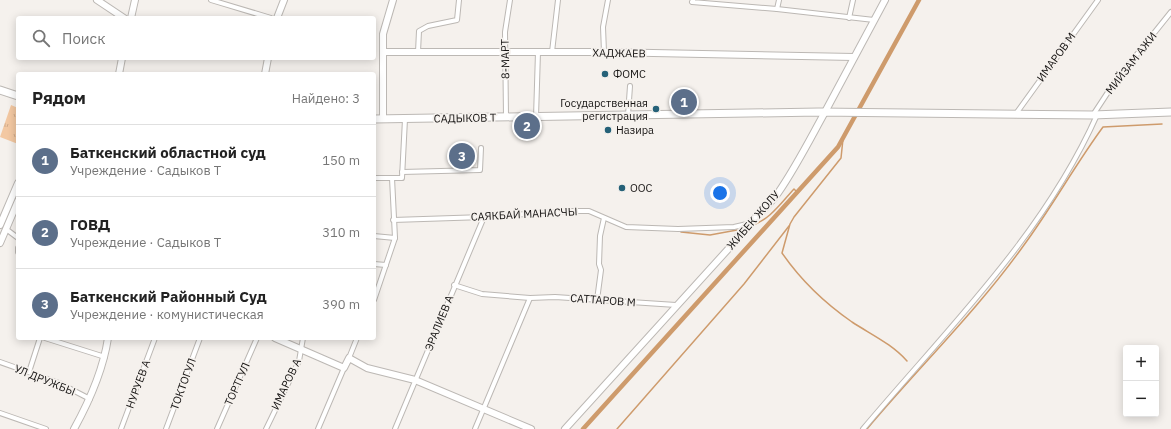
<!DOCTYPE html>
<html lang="ru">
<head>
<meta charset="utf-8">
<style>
  body { margin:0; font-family:"IBM Plex Sans",sans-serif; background:#f2f2f2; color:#222 }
  .controls { position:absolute; right:12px; bottom:12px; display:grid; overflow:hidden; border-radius:4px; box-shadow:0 2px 10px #0003 }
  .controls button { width:36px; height:36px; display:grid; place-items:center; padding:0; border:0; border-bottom:1px solid #e0e0e0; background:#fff; color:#222; font:20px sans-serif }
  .you { position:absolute; left:720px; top:193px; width:14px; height:14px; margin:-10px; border:3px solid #fff; border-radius:50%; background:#1a73e8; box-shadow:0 0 0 6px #1a73e833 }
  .badge { display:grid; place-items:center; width:26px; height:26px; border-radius:50%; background:#0b8043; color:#fff; font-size:13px; font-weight:700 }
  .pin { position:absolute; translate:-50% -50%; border:2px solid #fff; box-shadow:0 1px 4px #0006 }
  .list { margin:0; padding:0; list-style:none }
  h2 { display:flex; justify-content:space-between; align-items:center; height:52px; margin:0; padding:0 16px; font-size:17px }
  h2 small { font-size:13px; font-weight:400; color:#767676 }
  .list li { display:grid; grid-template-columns:26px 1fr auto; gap:12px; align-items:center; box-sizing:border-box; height:72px; padding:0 16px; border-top:1px solid #e0e0e0 }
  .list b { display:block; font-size:15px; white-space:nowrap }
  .list p { margin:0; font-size:13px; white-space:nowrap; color:#767676 }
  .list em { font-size:13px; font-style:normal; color:#767676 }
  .icon { flex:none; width:22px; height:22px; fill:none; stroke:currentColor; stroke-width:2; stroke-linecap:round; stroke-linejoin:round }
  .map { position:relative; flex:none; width:1171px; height:429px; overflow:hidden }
  .search { position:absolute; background:#fff; box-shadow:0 2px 10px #0003; left:16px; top:16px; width:360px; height:44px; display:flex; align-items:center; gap:10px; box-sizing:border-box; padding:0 14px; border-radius:4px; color:#767676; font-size:15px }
  .panel { position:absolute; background:#fff; box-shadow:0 2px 10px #0003; left:16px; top:72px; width:360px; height:268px; border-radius:4px }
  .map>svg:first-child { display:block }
  .park { fill:url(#park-tufts) }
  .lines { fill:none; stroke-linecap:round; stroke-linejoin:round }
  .stream { stroke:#ce9b6c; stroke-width:1.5 }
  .canal { stroke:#ce9b6c; stroke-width:4.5 }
  .street-casing { stroke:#bcb8b4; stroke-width:6 }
  .secondary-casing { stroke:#bcb8b4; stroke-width:8 }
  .primary-casing { stroke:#bcb8b4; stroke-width:8 }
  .highway-casing { stroke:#bcb8b4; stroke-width:9 }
  .street { stroke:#fff; stroke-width:4 }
  .secondary { stroke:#fff; stroke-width:6 }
  .primary { stroke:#fff; stroke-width:6 }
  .highway { stroke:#fff; stroke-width:7 }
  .poi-dot { fill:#256178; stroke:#f5f1ed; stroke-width:1.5 }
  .labels { text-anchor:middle; stroke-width:3.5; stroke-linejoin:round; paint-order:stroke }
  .street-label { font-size:11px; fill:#141211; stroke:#f5f1ed }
  .poi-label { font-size:11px; fill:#141211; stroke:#f5f1ed; text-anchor:start }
</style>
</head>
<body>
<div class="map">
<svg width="1171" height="429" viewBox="0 0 1171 429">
  <defs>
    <pattern id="park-tufts" width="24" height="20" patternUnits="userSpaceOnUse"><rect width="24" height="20" fill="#f3c8a2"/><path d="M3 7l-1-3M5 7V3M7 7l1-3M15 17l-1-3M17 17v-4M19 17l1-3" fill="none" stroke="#cfab8a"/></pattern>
  </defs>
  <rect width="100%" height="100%" fill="#f5f1ed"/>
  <path class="park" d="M11,105L18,108V144L0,137Z"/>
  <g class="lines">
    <g class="stream">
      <path d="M843,139L841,158L794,217L790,224L782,253C800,279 826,304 852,322C872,335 892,344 907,361"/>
      <path d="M750,226C769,221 781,203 794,189L797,192"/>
      <path d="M681,232L710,235L737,230"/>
      <path d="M617,429L744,284L789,226"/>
      <path d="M867,429C919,367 977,311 1024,245C1052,207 1075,165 1103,127L1162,124"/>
    </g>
    <path class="canal" d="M583,429L838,147L919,0"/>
    <g class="street-casing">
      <g id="street">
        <path d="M211,0L271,18"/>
        <path d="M693,0L692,2L777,9L874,20"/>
        <path d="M777,9L779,0"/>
        <path d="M849,18L853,0"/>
        <path d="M418,52L419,31L428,26L457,20L459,0"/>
        <path d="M552,52L558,0"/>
        <path d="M604,52L603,27L608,0"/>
        <path d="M628,115L630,86"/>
        <path d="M1015,115L1098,0"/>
        <path d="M1093,115L1114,83L1171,12"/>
        <path d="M506,117L505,32L510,0"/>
        <path d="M536,117L538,52"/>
        <path d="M402,172L480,170L481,148"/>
        <path d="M374,178H392"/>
        <path d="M393,220L484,217L572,211H589L626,227L678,229L734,227L747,224"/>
        <path d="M6,229L18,238"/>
        <path d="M374,236L395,238"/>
        <path d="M18,248V252"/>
        <path d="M374,264L386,265"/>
        <path d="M454,285L482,294L530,298L555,297L676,305"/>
        <path d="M374,300L395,238L392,178H402L405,119"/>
        <path d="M597,300L601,270L599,264L600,236L604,218"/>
        <path d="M45,338L105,357"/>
        <path d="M349,358L357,338"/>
        <path d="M0,362L59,383L90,399"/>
        <path d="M29,372L40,338"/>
        <path d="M0,413L46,429"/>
        <path d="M121,429L155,338"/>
        <path d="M166,429L200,338"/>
        <path d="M217,429L257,338"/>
        <path d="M266,429L299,361L303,338"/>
        <path d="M318,429L344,368"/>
        <path d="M395,429L484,217"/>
        <path d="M475,429L530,298"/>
        <path d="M863,429C947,329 1043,236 1097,115"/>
      </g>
    </g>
    <g class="secondary-casing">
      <g id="secondary">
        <path d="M97,0L124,18"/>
        <path d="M131,18L135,0"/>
        <path d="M277,18L284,0"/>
        <path d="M383,52H604L854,57"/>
        <path d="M119,74L122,58"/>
        <path d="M265,74L268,58"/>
        <path d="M383,119V34L393,0"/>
        <path d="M275,338L344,368L349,358L367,368L415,380L531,429"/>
        <path d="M74,429C90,400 103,371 108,338"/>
        <path d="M565,429L731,246C743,225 764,213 778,193C796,167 810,139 825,112"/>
      </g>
    </g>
    <g class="primary-casing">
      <g id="primary">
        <path d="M825,112L885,0"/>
        <path d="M0,225L18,183"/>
        <path d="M0,243L18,201"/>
      </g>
    </g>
    <g class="highway-casing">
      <g id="highway">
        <path d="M0,90L18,96"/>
        <path d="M374,119L819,112L1093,115L1171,112"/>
      </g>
    </g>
    <use href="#street" class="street"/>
    <use href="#secondary" class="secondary"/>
    <use href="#primary" class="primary"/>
    <use href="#highway" class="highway"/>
  </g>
  <g class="poi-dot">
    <circle cx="605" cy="74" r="4"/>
    <circle cx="656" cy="109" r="4"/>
    <circle cx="608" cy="130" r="4"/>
    <circle cx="622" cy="188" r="4"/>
  </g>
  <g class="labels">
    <g class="street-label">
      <text transform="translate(619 53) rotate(1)" y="4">ХАДЖАЕВ</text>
      <text transform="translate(1056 57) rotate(-54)" y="4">ИМАРОВ М</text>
      <text transform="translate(505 59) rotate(-91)" y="4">8-МАРТ</text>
      <text transform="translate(1131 63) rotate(-52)" y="4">МИЙЗАМ АЖИ</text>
      <text transform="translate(465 118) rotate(-1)" y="4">САДЫКОВ Т</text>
      <text transform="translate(524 214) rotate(-3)" y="4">САЯКБАЙ МАНАСЧЫ</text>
      <text transform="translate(753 220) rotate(-49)" y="4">ЖИБЕК ЖОЛУ</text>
      <text transform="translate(603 300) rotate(4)" y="4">САТТАРОВ М</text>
      <text transform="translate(439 323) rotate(-68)" y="4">ЭРАЛИЕВ А</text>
      <text transform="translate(45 380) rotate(22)" y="4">УЛ ДРУЖБЫ</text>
      <text transform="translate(138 384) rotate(-70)" y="4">НУРУЕВ А</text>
      <text transform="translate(183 384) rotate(-70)" y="4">ТОКТОГУЛ</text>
      <text transform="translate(237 384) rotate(-66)" y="4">ТОРТГУЛ</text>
      <text transform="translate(286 384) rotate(-65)" y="4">ИМАРОВ А</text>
    </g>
    <g class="poi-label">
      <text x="613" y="78">ФОМС</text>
      <text x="648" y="107" text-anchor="end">Государственная<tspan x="648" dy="13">регистрация</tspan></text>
      <text x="616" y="134">Назира</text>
      <text x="630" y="192">ООС</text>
    </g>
  </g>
</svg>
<div class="controls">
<button>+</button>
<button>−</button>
</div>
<div class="you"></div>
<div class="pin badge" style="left:684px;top:102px;background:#5c6f8a">1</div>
<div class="pin badge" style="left:527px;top:126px;background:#5c6f8a">2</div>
<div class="pin badge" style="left:462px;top:156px;background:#5c6f8a">3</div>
<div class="search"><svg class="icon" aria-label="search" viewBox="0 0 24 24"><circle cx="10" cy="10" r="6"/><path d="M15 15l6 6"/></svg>Поиск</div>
<section class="panel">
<h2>Рядом<small>Найдено: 3</small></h2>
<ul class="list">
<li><span class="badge" style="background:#5c6f8a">1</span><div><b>Баткенский областной суд</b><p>Учреждение · Садыков Т</p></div><em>150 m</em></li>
<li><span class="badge" style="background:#5c6f8a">2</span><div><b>ГОВД</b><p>Учреждение · Садыков Т</p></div><em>310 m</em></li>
<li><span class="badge" style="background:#5c6f8a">3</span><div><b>Баткенский Районный Суд</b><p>Учреждение · комунистическая</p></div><em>390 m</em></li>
</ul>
</section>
</div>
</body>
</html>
